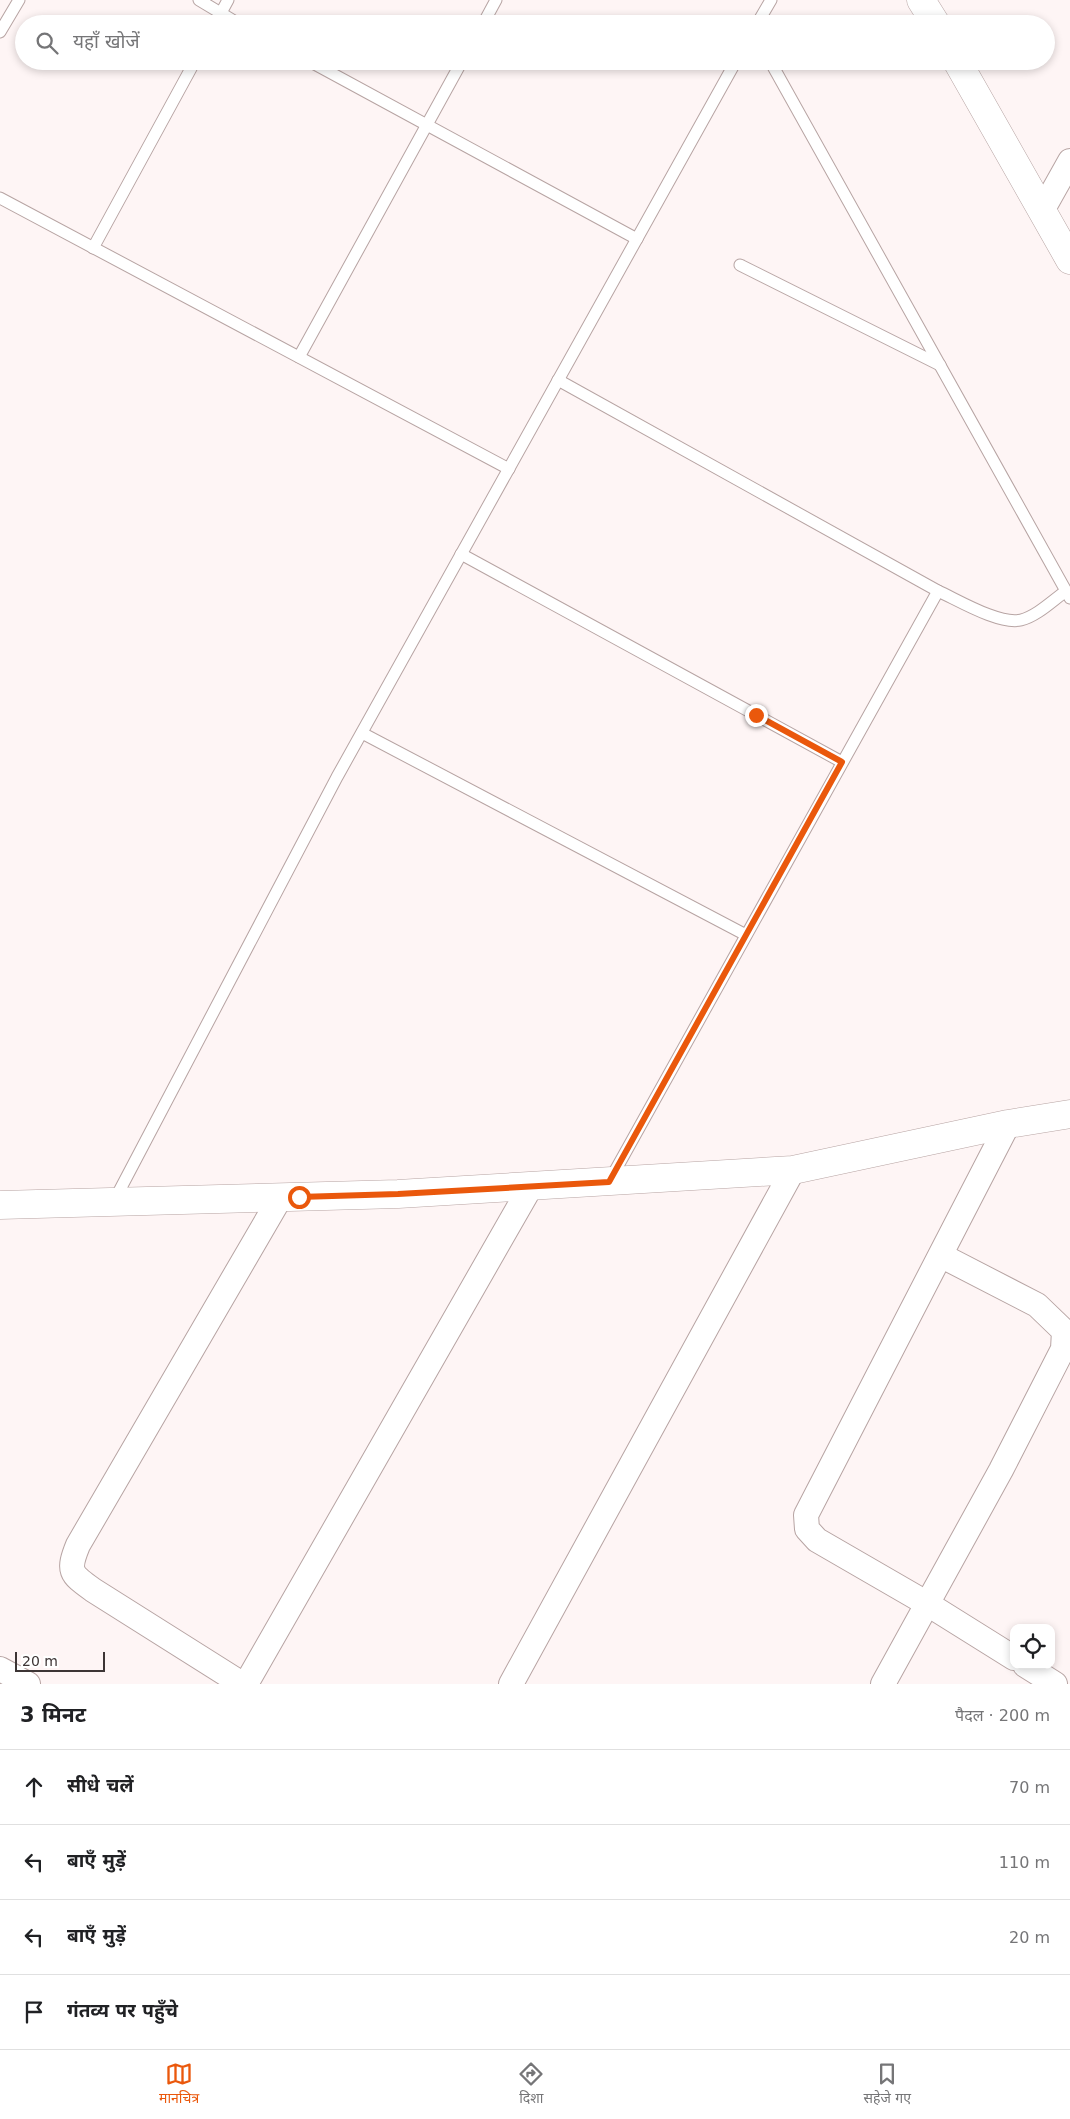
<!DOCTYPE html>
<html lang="hi">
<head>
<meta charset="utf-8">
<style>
  body { margin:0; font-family:"DejaVu Sans","Noto Sans Devanagari",sans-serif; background:#f6f6f6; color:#202124 }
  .controls { position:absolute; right:15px; bottom:15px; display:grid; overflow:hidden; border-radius:10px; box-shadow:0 2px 8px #0003 }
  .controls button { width:45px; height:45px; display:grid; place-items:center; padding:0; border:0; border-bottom:1px solid #e0e0e0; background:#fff; color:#202124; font:25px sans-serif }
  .scale { position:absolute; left:15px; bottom:12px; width:90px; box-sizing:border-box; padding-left:5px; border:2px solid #3d3535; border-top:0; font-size:14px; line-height:18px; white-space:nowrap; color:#3d3535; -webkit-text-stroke:4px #fff; paint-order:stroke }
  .stop { position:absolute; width:15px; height:15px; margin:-11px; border:4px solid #ea580c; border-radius:50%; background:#fff }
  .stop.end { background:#ea580c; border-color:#fff; box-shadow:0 1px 5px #0008 }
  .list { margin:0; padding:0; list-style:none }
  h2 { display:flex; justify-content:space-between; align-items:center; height:65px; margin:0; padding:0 20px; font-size:21px }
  h2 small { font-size:16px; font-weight:400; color:#757577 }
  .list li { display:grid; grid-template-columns:32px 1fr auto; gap:15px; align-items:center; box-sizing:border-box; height:75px; padding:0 20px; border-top:1px solid #e0e0e0 }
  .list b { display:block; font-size:19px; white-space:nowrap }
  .list em { font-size:16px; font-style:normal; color:#757577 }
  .icon { flex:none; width:28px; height:28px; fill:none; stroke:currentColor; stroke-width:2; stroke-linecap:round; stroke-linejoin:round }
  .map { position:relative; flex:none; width:1070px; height:1684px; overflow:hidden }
  .search { position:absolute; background:#fff; box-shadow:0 2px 8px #0003; left:15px; right:15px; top:15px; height:55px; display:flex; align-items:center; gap:12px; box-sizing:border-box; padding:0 18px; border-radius:28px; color:#757577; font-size:19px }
  .sheet { height:365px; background:#fff }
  nav { display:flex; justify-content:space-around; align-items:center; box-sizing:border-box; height:70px; border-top:1px solid #e0e0e0; background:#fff; font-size:14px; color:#757577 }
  nav a { display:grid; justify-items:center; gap:2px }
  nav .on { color:#ea580c }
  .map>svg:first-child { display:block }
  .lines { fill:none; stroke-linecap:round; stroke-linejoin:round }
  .service-casing { stroke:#b7a4a3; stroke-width:13 }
  .minor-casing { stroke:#b7a4a3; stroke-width:26 }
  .tertiary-casing { stroke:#b7a4a3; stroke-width:29 }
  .service { stroke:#fff; stroke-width:11 }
  .minor { stroke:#fff; stroke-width:24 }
  .tertiary { stroke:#fff; stroke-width:28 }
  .route { stroke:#ea580c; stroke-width:6 }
</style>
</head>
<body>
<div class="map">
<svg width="1070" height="1684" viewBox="0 0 1070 1684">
  <rect width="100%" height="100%" fill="#fef5f5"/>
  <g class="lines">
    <g class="service-casing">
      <g id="service">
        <path d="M199,0L239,24"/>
        <path d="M215,24L228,0"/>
        <path d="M483,24L496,0"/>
        <path d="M757,24L771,0"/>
        <path d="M0,32L19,0"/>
        <path d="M309,61L637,239"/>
        <path d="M770,61L1070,598"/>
        <path d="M0,198L509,469"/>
        <path d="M93,248L195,61"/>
        <path d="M740,265L940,365"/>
        <path d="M299,357L462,61"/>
        <path d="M558,380L938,591C958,600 999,625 1021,620C1037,616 1052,601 1066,591"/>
        <path d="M461,554L842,762"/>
        <path d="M362,733L746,935"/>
        <path d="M610,1180L938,591"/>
        <path d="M114,1201L337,777L736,61"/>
      </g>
    </g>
    <g class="minor-casing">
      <g id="minor">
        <path d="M1042,211L1070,161"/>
        <path d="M1008,1124L806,1515L807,1529L817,1540L926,1603L1014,1658"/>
        <path d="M1025,1665L1055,1684"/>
        <path d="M0,1669L28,1684"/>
        <path d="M242,1684L93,1590C71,1574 67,1572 78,1545L280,1198"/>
        <path d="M246,1684L531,1186"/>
        <path d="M511,1684L793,1170"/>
        <path d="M883,1684L1001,1470L1063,1349L1064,1331L1037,1305L942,1256"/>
      </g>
    </g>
    <g class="tertiary-casing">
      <g id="tertiary">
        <path d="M921,0L936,24"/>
        <path d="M957,61L1070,260"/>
        <path d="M0,1205L398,1194L793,1170L1008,1124L1070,1114"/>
      </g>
    </g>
    <use href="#service" class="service"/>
    <use href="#minor" class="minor"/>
    <use href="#tertiary" class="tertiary"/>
  </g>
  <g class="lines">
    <path class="route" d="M299,1197L398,1194L609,1182L842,762L756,715"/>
  </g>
</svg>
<div class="controls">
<button><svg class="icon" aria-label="locate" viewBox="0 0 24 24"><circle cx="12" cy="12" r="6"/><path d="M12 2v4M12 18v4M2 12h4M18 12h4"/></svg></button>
</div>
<div class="scale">20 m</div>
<div class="stop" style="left:299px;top:1197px"></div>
<div class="stop end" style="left:756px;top:715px"></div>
<div class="search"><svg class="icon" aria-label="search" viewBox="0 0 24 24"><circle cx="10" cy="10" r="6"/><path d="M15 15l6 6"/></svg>यहाँ खोजें</div>
</div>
<section class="sheet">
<h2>3 मिनट<small>पैदल · 200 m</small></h2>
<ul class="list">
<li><svg class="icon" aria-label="ahead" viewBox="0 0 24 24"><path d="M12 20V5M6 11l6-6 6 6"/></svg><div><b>सीधे चलें</b></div><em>70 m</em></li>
<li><svg class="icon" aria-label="left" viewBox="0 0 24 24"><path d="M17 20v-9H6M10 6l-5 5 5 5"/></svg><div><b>बाएँ मुड़ें</b></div><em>110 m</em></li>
<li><svg class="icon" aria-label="left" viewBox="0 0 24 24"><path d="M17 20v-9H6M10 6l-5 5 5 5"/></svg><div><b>बाएँ मुड़ें</b></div><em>20 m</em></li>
<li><svg class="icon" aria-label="arrive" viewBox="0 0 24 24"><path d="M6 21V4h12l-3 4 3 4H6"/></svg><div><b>गंतव्य पर पहुँचे</b></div></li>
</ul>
</section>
<nav>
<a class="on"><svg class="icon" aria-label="map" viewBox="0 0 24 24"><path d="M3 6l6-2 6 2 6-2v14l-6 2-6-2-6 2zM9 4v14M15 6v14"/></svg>मानचित्र</a>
<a><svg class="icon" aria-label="directions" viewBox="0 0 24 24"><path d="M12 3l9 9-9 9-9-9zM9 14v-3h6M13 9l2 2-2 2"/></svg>दिशा</a>
<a><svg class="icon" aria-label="saved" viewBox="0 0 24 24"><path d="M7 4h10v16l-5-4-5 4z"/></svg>सहेजे गए</a>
</nav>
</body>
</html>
